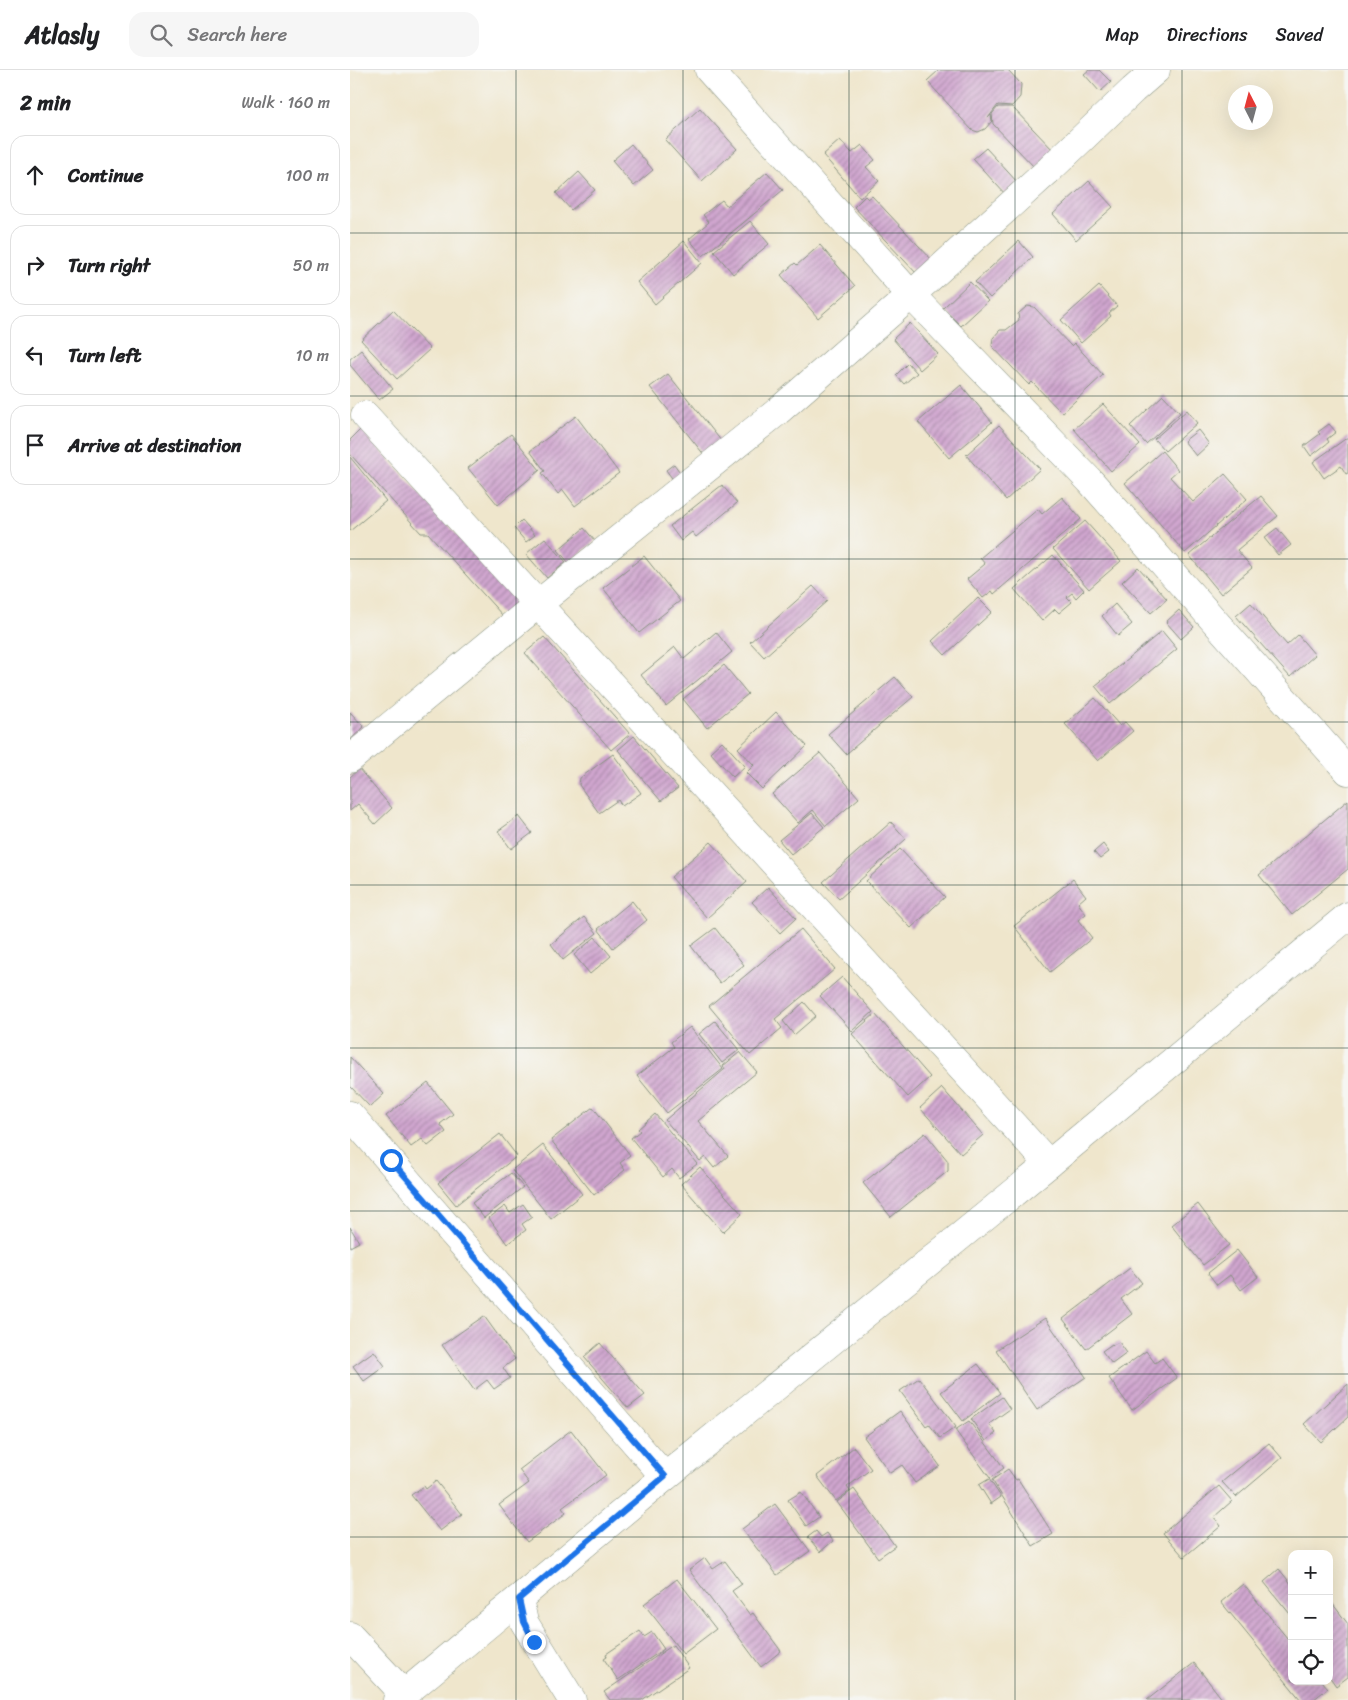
<!DOCTYPE html>
<html lang="en">
<head>
<meta charset="utf-8">
<style>
  body { margin:0; font-family:Sriracha,sans-serif; background:#f6f6f6; color:#202124 }
  .controls { position:absolute; right:15px; bottom:15px; display:grid; overflow:hidden; border-radius:10px; box-shadow:0 5px 20px #0002 }
  .controls button { width:45px; height:45px; display:grid; place-items:center; padding:0; border:0; border-bottom:1px solid #e0e0e0; background:#fff; color:#202124; font:25px sans-serif }
  .compass { position:absolute; left:878px; top:15px; width:45px; height:45px; border-radius:50%; background:#fff; box-shadow:0 5px 20px #0002; rotate:354deg }
  .stop { position:absolute; width:15px; height:15px; margin:-11px; border:4px solid #1a73e8; border-radius:50%; background:#fff }
  .stop.end { background:#1a73e8; border-color:#fff; box-shadow:0 1px 5px #0008 }
  .list { margin:0; padding:0; list-style:none }
  h2 { display:flex; justify-content:space-between; align-items:center; height:65px; margin:0; padding:0 20px; font-size:21px }
  h2 small { font-size:16px; font-weight:400; color:#757577 }
  .list li { display:grid; grid-template-columns:32px 1fr auto; gap:15px; align-items:center; box-sizing:border-box; height:80px; margin:0 10px 10px; padding:0 10px; border:1px solid #e0e0e0; border-radius:15px }
  .list b { display:block; font-size:19px; white-space:nowrap }
  .list em { font-size:16px; font-style:normal; color:#757577 }
  .icon { flex:none; width:28px; height:28px; fill:none; stroke:currentColor; stroke-width:2; stroke-linecap:round; stroke-linejoin:round }
  .map { position:relative; flex:none; width:998px; height:1630px; overflow:hidden }
  header { display:flex; align-items:center; gap:30px; box-sizing:border-box; height:70px; padding:0 25px; background:#fff; border-bottom:1px solid #e0e0e0 }
  header strong { font-size:24px }
  nav { display:flex; gap:28px; margin-inline-start:auto; font-size:18px }
  .search { width:350px; height:45px; background:#f6f6f6; display:flex; align-items:center; gap:12px; box-sizing:border-box; padding:0 18px; border-radius:15px; color:#757577; font-size:19px }
  main { display:flex }
  aside { flex:1; background:#fff }
  .map>svg:first-child { display:block }
  .building { fill:url(#building-hatch) }
  .lines { fill:none; stroke-linecap:round; stroke-linejoin:round }
  .street-casing { stroke:#879280; stroke-width:29 }
  .secondary-casing { stroke:#879280; stroke-width:29 }
  .street { stroke:#fff; stroke-width:28 }
  .secondary { stroke:#fff; stroke-width:28 }
  .route { stroke:#1a73e8; stroke-width:6 }
  .grid { fill:none; stroke:#1f3d34; stroke-width:1; stroke-opacity:0.55 }
</style>
</head>
<body>
<header>
<strong>Atlasly</strong>
<div class="search"><svg class="icon" aria-label="search" viewBox="0 0 24 24"><circle cx="10" cy="10" r="6"/><path d="M15 15l6 6"/></svg>Search here</div>
<nav><a>Map</a><a>Directions</a><a>Saved</a></nav>
</header>
<main>
<aside>
<h2>2 min<small>Walk · 160 m</small></h2>
<ul class="list">
<li><svg class="icon" aria-label="ahead" viewBox="0 0 24 24"><path d="M12 20V5M6 11l6-6 6 6"/></svg><div><b>Continue</b></div><em>100 m</em></li>
<li><svg class="icon" aria-label="right" viewBox="0 0 24 24"><path d="M7 20v-9h11M14 6l5 5-5 5"/></svg><div><b>Turn right</b></div><em>50 m</em></li>
<li><svg class="icon" aria-label="left" viewBox="0 0 24 24"><path d="M17 20v-9H6M10 6l-5 5 5 5"/></svg><div><b>Turn left</b></div><em>10 m</em></li>
<li><svg class="icon" aria-label="arrive" viewBox="0 0 24 24"><path d="M6 21V4h12l-3 4 3 4H6"/></svg><div><b>Arrive at destination</b></div></li>
</ul>
</aside>
<div class="map">
<svg width="998" height="1630" viewBox="0 0 998 1630">
  <defs>
    <pattern id="building-hatch" width="6" height="6" patternUnits="userSpaceOnUse" patternTransform="scale(1.25)"><rect width="6" height="6" fill="#d0a6cf"/><path d="M-1 1l2-2M0 6l6-6M5 7l2-2" fill="none" stroke="#a888a9"/></pattern>
  </defs>
  <rect width="100%" height="100%" fill="#f6f6f2"/>
  <filter id="ink" filterUnits="userSpaceOnUse"><feTurbulence type="fractalNoise" baseFrequency=".02" numOctaves="2"/><feDisplacementMap in="SourceGraphic" scale="10" xChannelSelector="R" yChannelSelector="G"/><feConvolveMatrix kernelMatrix="1 2 1 2 8 2 1 2 1" color-interpolation-filters="sRGB"/></filter>
  <filter id="wash" filterUnits="userSpaceOnUse"><feTurbulence type="fractalNoise" baseFrequency=".0096" numOctaves="4" result="noise"/><feDisplacementMap in="SourceGraphic" scale="20" xChannelSelector="R" yChannelSelector="G"/><feGaussianBlur stdDeviation="1.12" result="paint"/><feColorMatrix in="noise" values="0 0 0 0 0 0 0 0 0 0 0 0 0 0 0 0 0 1.4 0 .05"/><feComposite in="paint" operator="in"/></filter>
  <g filter="url(#wash)">
    <rect width="100%" height="100%" fill="#efe6cc"/>
    <g id="blocks">
      <g class="building">
        <path d="M589,0H658L671,14L670,27L662,36L648,35L638,48L641,45L642,51L635,59L628,62L622,60L577,11Z"/>
        <path d="M739,0H749L761,12L750,22L734,4Z"/>
        <path d="M648,37H662L704,81L686,99L643,54L642,44Z"/>
        <path d="M350,38L387,79L352,111L315,70Z"/>
        <path d="M490,70L502,83L512,75L525,90L516,97L529,111L510,128L473,85Z"/>
        <path d="M281,74L303,100L284,116L262,91Z"/>
        <path d="M636,78L668,113L656,125L623,89Z"/>
        <path d="M229,102L245,120L221,140L206,123Z"/>
        <path d="M417,102L433,120L353,186L339,169L359,152L353,145L372,130L377,136Z"/>
        <path d="M739,111L763,137L726,170L703,144Z"/>
        <path d="M515,126L518,129L522,126L583,191L568,205L504,137Z"/>
        <path d="M400,151L419,174L383,204L364,181Z"/>
        <path d="M334,171L352,193L305,234L287,212Z"/>
        <path d="M669,171L683,187L640,228L625,212Z"/>
        <path d="M470,175L505,216L468,248L431,205L445,193L447,195Z"/>
        <path d="M620,212L638,231L611,256L593,238Z"/>
        <path d="M749,216L767,236L759,243L761,246L731,273L711,250Z"/>
        <path d="M677,236L684,237L721,276L724,273L753,305L712,343L682,312L679,315L642,276L643,268L650,260H656L669,250L668,244Z"/>
        <path d="M43,240L80,279L47,309L11,270Z"/>
        <path d="M560,253L588,284L570,300L543,269Z"/>
        <path d="M11,280L43,319L29,330L0,295V289Z"/>
        <path d="M558,293L567,303L554,314L546,305Z"/>
        <path d="M318,304L376,377L359,391L300,317Z"/>
        <path d="M611,315L642,352L599,388L568,352Z"/>
        <path d="M813,325L830,343L796,374L780,356Z"/>
        <path d="M753,334L790,375L761,401L724,359Z"/>
        <path d="M837,340L847,353L815,381L804,369Z"/>
        <path d="M226,346L269,403L225,436L213,420L208,424L192,403L195,401L180,381Z"/>
        <path d="M979,354L986,362L977,369L979,372L961,386L954,376L970,364L968,362Z"/>
        <path d="M649,355L690,399L656,430L616,385Z"/>
        <path d="M11,359L168,532L153,546L78,463H71L0,384V370Z"/>
        <path d="M848,360L859,374L846,386L834,371Z"/>
        <path d="M161,364L190,400L148,435L118,398Z"/>
        <path d="M998,367V403L996,404L991,396L974,408L963,392Z"/>
        <path d="M812,381L828,400L820,407L843,432L875,404L897,429L835,483L775,413Z"/>
        <path d="M0,387L36,431L0,461Z"/>
        <path d="M324,394L332,405L324,411L316,400Z"/>
        <path d="M372,415L387,433L346,467L342,462L331,471L320,456Z"/>
        <path d="M911,426L928,446L887,480L902,498L871,524L839,485Z"/>
        <path d="M712,427L731,449L644,524L642,521L633,528L617,509L635,494L630,488L688,439L692,444Z"/>
        <path d="M172,450L185,465L176,472L164,458Z"/>
        <path d="M735,451L771,491L739,519L703,479Z"/>
        <path d="M234,458L245,471L219,493L208,480Z"/>
        <path d="M927,458L941,475L928,485L914,468Z"/>
        <path d="M195,468L216,492L197,508L176,484Z"/>
        <path d="M703,485L734,520L726,528L722,523L717,527L722,532L709,543L705,539L692,551L664,519Z"/>
        <path d="M294,486L330,531L289,563L253,518Z"/>
        <path d="M788,497L817,529L801,543L772,512Z"/>
        <path d="M463,516L477,531L414,587L400,572Z"/>
        <path d="M628,528L642,542L595,585L582,571Z"/>
        <path d="M901,533L937,575L948,565L965,585L940,607L886,546Z"/>
        <path d="M765,534L782,554L768,566L752,546Z"/>
        <path d="M829,540L844,557L831,569L816,552Z"/>
        <path d="M812,561L827,579L760,634L745,616Z"/>
        <path d="M366,562L382,582L316,636L291,605L325,577L334,589Z"/>
        <path d="M194,567L280,664L261,680L175,583Z"/>
        <path d="M374,595L398,624L357,658L333,629Z"/>
        <path d="M545,607L563,627L496,684L478,664Z"/>
        <path d="M745,628L770,656L775,652L783,661L748,691L715,654Z"/>
        <path d="M0,642L14,657L0,670Z"/>
        <path d="M426,642L457,676L412,719L396,703L404,695L388,678Z"/>
        <path d="M284,666L328,718L311,731L268,680Z"/>
        <path d="M372,671L395,696L383,707L360,682Z"/>
        <path d="M470,683L509,728L476,756L463,740L448,753L422,724Z"/>
        <path d="M263,684L291,723L272,736L268,730L249,743L229,715L230,708Z"/>
        <path d="M9,699L42,738L25,754L8,734L0,741V707Z"/>
        <path d="M998,730V799L942,845L909,805Z"/>
        <path d="M462,743L474,757L441,784L429,770Z"/>
        <path d="M169,746L182,763L161,779L148,761Z"/>
        <path d="M541,752L556,769L489,829L473,812Z"/>
        <path d="M361,772L397,812L357,848L321,807Z"/>
        <path d="M753,774L759,782L750,789L744,782Z"/>
        <path d="M550,779L595,827L561,858L516,811Z"/>
        <path d="M723,809L736,826L728,833L736,844L728,850L742,868L700,902L664,856Z"/>
        <path d="M418,817L446,848L430,863L402,832Z"/>
        <path d="M282,831L297,850L263,878L248,859Z"/>
        <path d="M234,847L247,863L213,890L201,874Z"/>
        <path d="M365,858L394,895L370,913L341,876Z"/>
        <path d="M451,859L485,899L425,949L432,958L400,985L359,936Z"/>
        <path d="M245,867L261,886L240,904L224,885Z"/>
        <path d="M492,907L523,942L502,961L470,926Z"/>
        <path d="M454,932L466,946L444,965L433,951Z"/>
        <path d="M525,944L580,1007L558,1027L502,964Z"/>
        <path d="M365,951L389,980L372,993L349,964Z"/>
        <path d="M340,957L373,999L317,1043L287,1006L324,977L321,972Z"/>
        <path d="M390,982L407,1002L348,1051L378,1086L364,1098L355,1087L350,1091L315,1050L375,999L373,996Z"/>
        <path d="M0,987L34,1024L20,1037L0,1016Z"/>
        <path d="M78,1013L103,1044L90,1054L96,1062L78,1076L72,1069L61,1077L36,1046Z"/>
        <path d="M592,1018L633,1065L611,1084L570,1038Z"/>
        <path d="M243,1037L280,1085L270,1093L275,1100L244,1125L201,1070Z"/>
        <path d="M305,1044L347,1094L329,1108L322,1099L313,1107L281,1068L290,1061L288,1059Z"/>
        <path d="M575,1063L598,1091V1101L541,1147L513,1113Z"/>
        <path d="M150,1064L167,1086L106,1135L88,1113Z"/>
        <path d="M193,1075L232,1124L201,1149L162,1100Z"/>
        <path d="M350,1097L392,1144L373,1162L331,1114Z"/>
        <path d="M161,1103L173,1117L134,1148L122,1133Z"/>
        <path d="M173,1134L182,1147L172,1154L176,1160L157,1174L139,1148L155,1136L160,1143Z"/>
        <path d="M848,1134L879,1175L853,1195L821,1155Z"/>
        <path d="M0,1157L9,1172L0,1177Z"/>
        <path d="M887,1180L908,1207L891,1220L880,1205L867,1215L858,1203Z"/>
        <path d="M780,1198L792,1213L771,1229L782,1244L736,1279L713,1249Z"/>
        <path d="M134,1246L165,1289L153,1298L160,1308L144,1319L137,1310L124,1320L92,1275Z"/>
        <path d="M695,1248L736,1307L687,1340L646,1280Z"/>
        <path d="M769,1272L777,1283L762,1294L752,1281L762,1274L763,1275Z"/>
        <path d="M250,1273L295,1325L278,1338L234,1287Z"/>
        <path d="M24,1281L35,1296L14,1311L3,1296Z"/>
        <path d="M796,1281L805,1293L812,1288L827,1308L782,1340L759,1308Z"/>
        <path d="M628,1294L650,1323L613,1351L591,1322Z"/>
        <path d="M569,1308L606,1357L590,1368L579,1354L576,1356L550,1321Z"/>
        <path d="M998,1314V1347L971,1372L954,1354Z"/>
        <path d="M652,1327L660,1339L639,1354L646,1363L636,1371L621,1349Z"/>
        <path d="M550,1341L590,1396L565,1413L552,1395L540,1403L514,1367Z"/>
        <path d="M619,1351L654,1398L640,1408L605,1360Z"/>
        <path d="M221,1360L256,1405L212,1438L216,1443L177,1472L149,1435L179,1413L169,1400Z"/>
        <path d="M919,1373L932,1388L886,1427L872,1412Z"/>
        <path d="M504,1377L521,1399L497,1417L500,1421L486,1431L467,1406Z"/>
        <path d="M658,1399L666,1410L668,1409L703,1464L683,1476L642,1410Z"/>
        <path d="M639,1409L651,1427L641,1434L629,1415Z"/>
        <path d="M86,1411L112,1444L90,1461L61,1425L74,1416L76,1419Z"/>
        <path d="M869,1416L882,1431L864,1447L871,1456L834,1487L813,1463Z"/>
        <path d="M504,1419L545,1476L528,1488L487,1432Z"/>
        <path d="M451,1422L469,1447L456,1456L438,1430Z"/>
        <path d="M425,1434L460,1481L427,1505L392,1459Z"/>
        <path d="M466,1461L471,1467L477,1463L483,1471L470,1482L458,1467Z"/>
        <path d="M355,1488L363,1499L375,1491L392,1514L382,1521L400,1545L403,1543L431,1581L411,1597L339,1500Z"/>
        <path d="M929,1499L942,1515V1543L940,1544L914,1512Z"/>
        <path d="M327,1509L366,1559L333,1584L294,1534Z"/>
        <path d="M893,1514L942,1574V1611H972L978,1618L963,1630H951L871,1532Z"/>
        <path d="M979,1529L998,1554V1607L986,1616L979,1606Z"/>
        <path d="M290,1561L294,1567L302,1562L314,1579L268,1610L254,1589L257,1587L256,1584Z"/>
        <path d="M323,1575L339,1598L292,1630H260L254,1622Z"/>
        <path d="M844,1593L873,1630H797Z"/>
      </g>
    </g>
  </g>
  <g filter="url(#ink)">
    <use href="#blocks" fill-opacity="0" stroke="#879280" stroke-width="1"/>
    <g class="lines">
      <g class="street-casing">
        <g id="street">
          <path d="M359,0L561,225L740,411L998,701"/>
          <path d="M15,345L699,1094"/>
          <path d="M0,689L188,534L427,342L561,225L700,99L783,20L806,0"/>
          <path d="M0,1045L315,1407"/>
          <path d="M169,1529L174,1552L222,1630"/>
          <path d="M0,1566L54,1624"/>
        </g>
      </g>
      <g class="secondary-casing">
        <path id="secondary" d="M47,1630L315,1407L699,1094L998,846"/>
      </g>
      <use href="#street" class="street"/>
      <use href="#secondary" class="secondary"/>
    </g>
  </g>
  <g class="lines" filter="url(#ink)">
    <path class="route" d="M41,1090L315,1406L169,1529L174,1552L184,1572"/>
  </g>
  <path class="grid" d="M166,0V1630M333,0V1630M499,0V1630M665,0V1630M832,0V1630M0,163H998M0,326H998M0,489H998M0,652H998M0,815H998M0,978H998M0,1141H998M0,1304H998M0,1467H998"/>
</svg>
<div class="controls">
<button>+</button>
<button>−</button>
<button><svg class="icon" aria-label="locate" viewBox="0 0 24 24"><circle cx="12" cy="12" r="6"/><path d="M12 2v4M12 18v4M2 12h4M18 12h4"/></svg></button>
</div>
<svg class="compass" viewBox="-18 -18 36 36"><path d="M0-13l5 13h-10z" fill="#e53935"/><path d="M0 13l5-13h-10z" fill="#757577"/></svg>
<div class="stop" style="left:41px;top:1090px"></div>
<div class="stop end" style="left:184px;top:1572px"></div>
</div>
</main>
</body>
</html>
